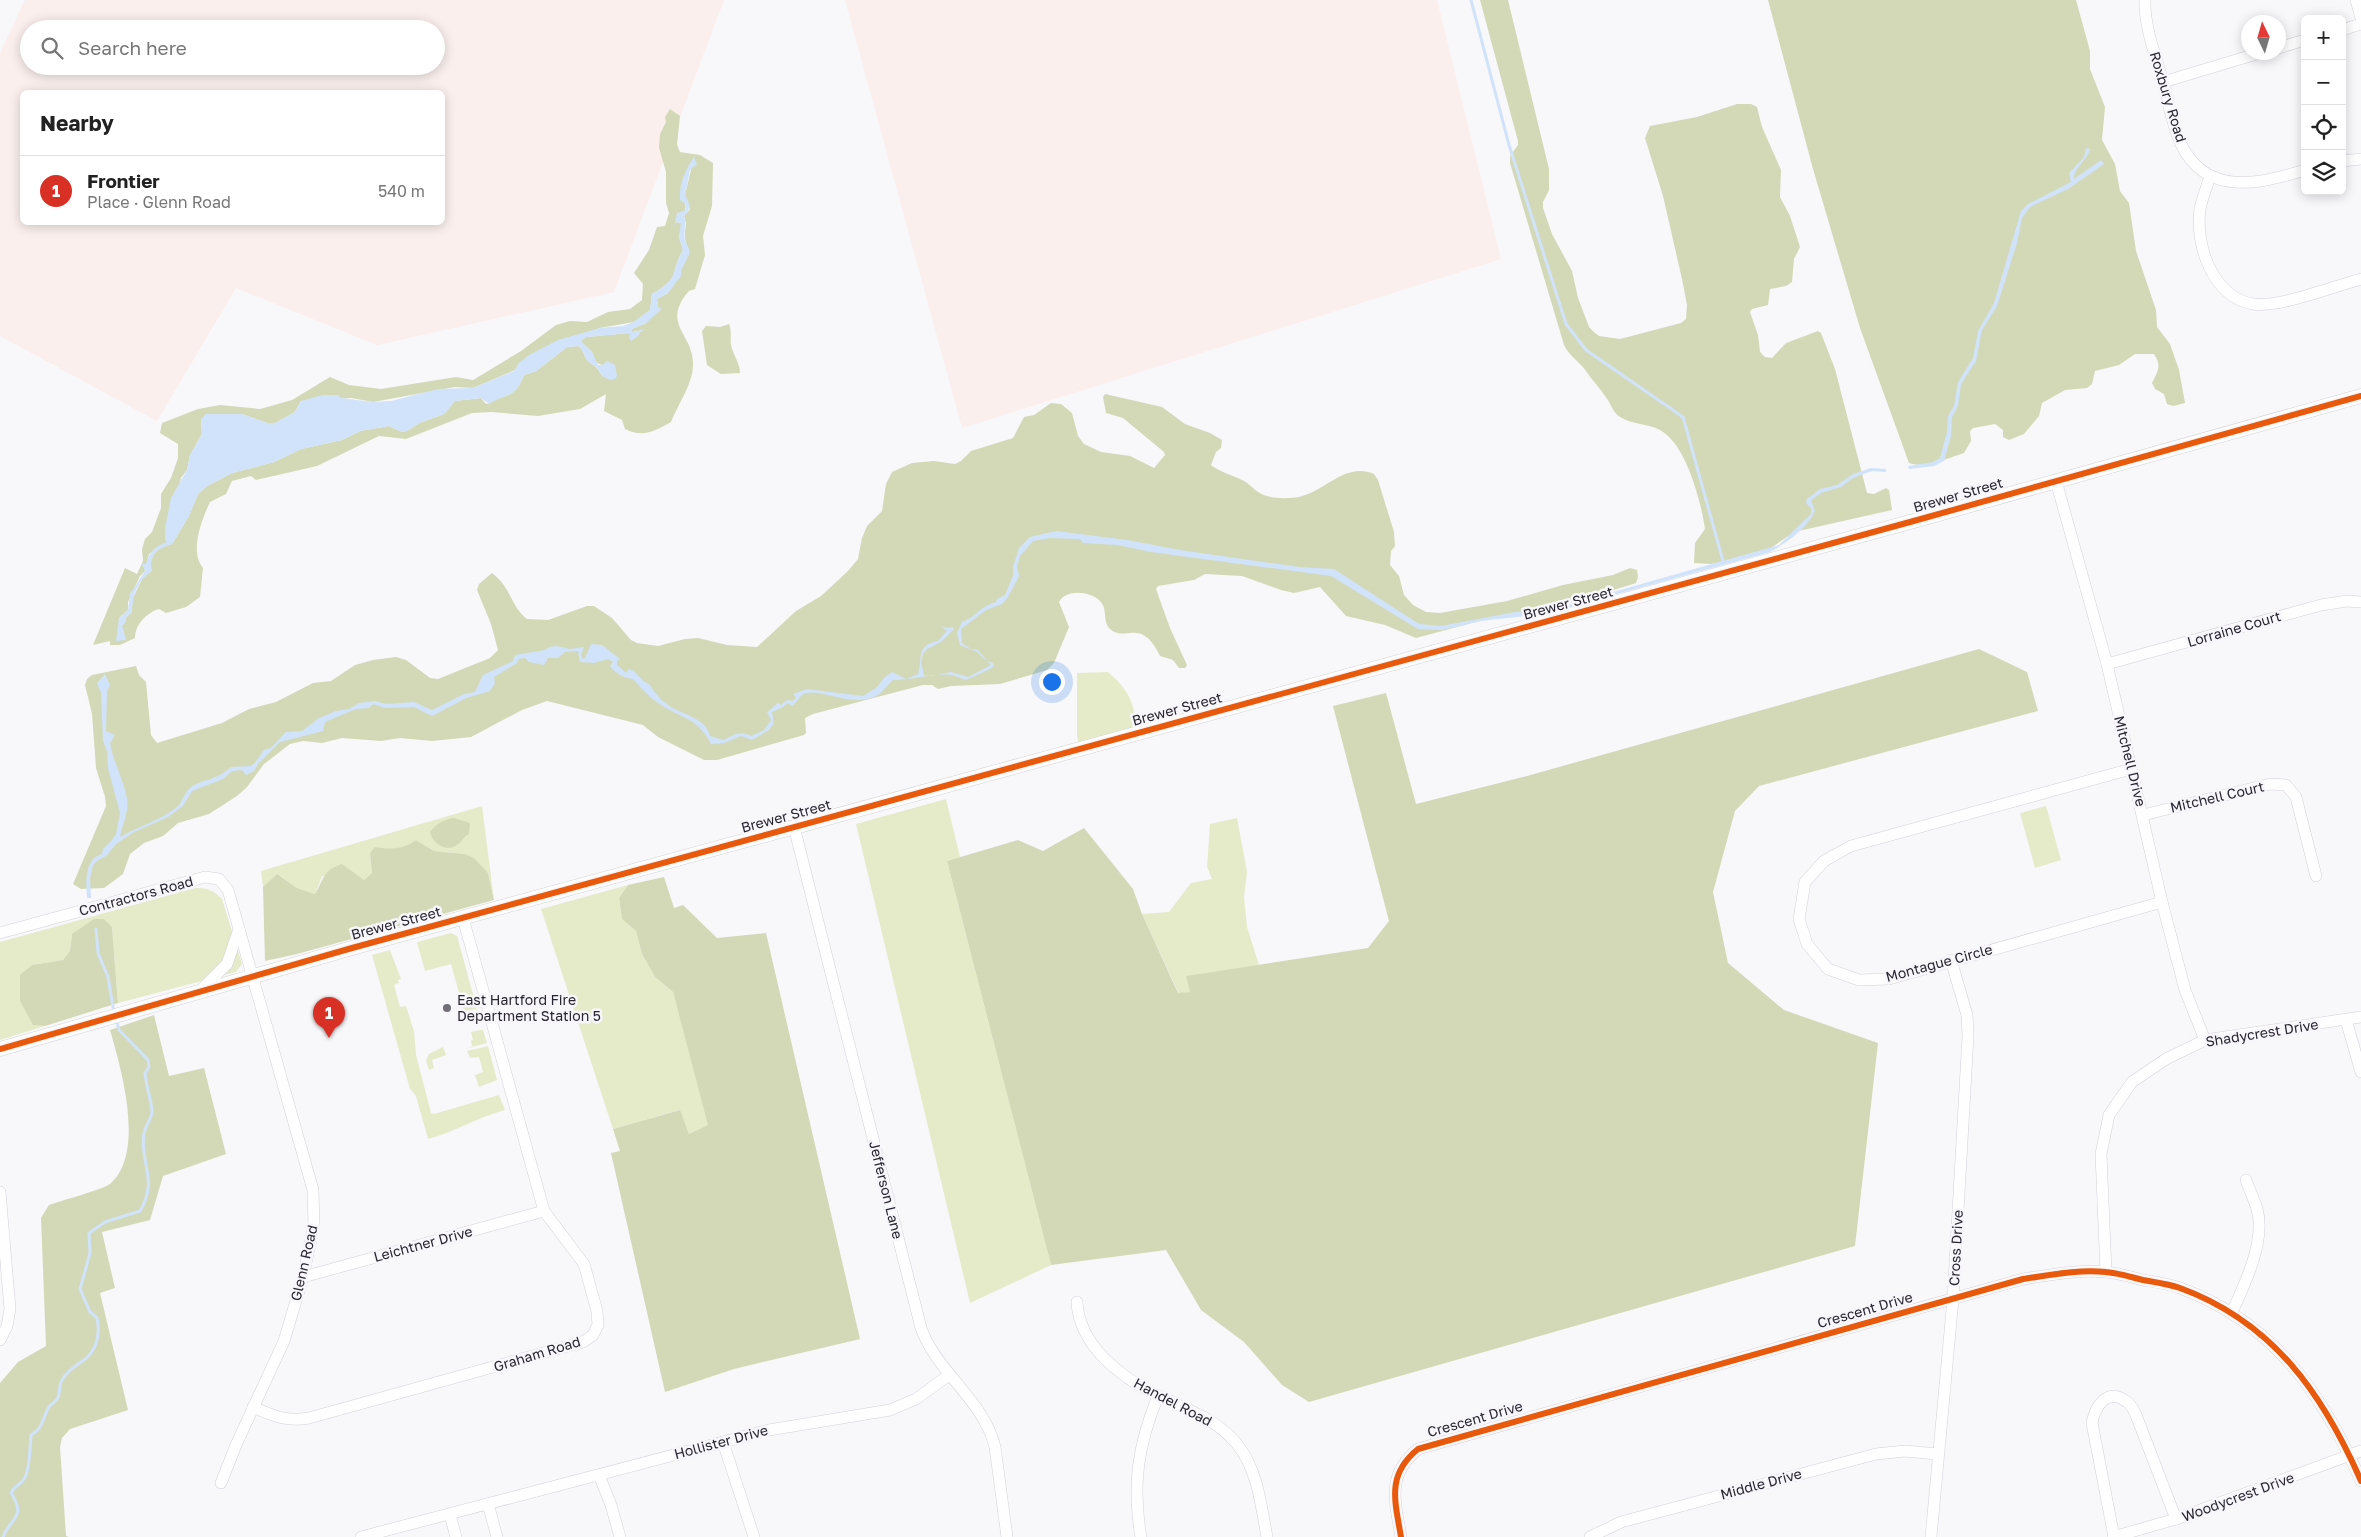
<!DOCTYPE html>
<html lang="en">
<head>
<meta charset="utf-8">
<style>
  body { margin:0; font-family:"Golos Text",sans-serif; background:#f6f6f6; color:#222 }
  .controls { position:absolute; right:15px; top:15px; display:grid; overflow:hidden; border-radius:8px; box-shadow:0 2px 12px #0003 }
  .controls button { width:45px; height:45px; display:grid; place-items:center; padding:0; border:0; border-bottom:1px solid #e0e0e0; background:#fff; color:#222; font:25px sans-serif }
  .compass { position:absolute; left:2241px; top:15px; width:45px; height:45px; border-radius:50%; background:#fff; box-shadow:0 2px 12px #0003; rotate:355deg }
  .you { position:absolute; left:1051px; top:681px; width:18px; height:18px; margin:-12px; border:4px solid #fff; border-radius:50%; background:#1a73e8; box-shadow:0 0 0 8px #1a73e833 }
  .badge { display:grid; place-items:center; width:32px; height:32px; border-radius:50%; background:#d93025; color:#fff; font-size:16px; font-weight:700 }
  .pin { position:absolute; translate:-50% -41px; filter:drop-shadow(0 1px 2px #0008) }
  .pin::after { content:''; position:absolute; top:26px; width:18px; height:15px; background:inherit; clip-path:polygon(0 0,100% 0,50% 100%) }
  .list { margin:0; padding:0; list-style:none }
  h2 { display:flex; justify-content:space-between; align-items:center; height:65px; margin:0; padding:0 20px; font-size:21px }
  h2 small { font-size:16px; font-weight:400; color:#767676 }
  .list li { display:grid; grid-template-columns:32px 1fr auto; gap:15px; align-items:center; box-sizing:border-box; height:70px; padding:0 20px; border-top:1px solid #e0e0e0 }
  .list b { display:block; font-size:19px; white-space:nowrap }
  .list p { margin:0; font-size:16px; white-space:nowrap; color:#767676 }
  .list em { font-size:16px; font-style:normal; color:#767676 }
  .icon { flex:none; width:28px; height:28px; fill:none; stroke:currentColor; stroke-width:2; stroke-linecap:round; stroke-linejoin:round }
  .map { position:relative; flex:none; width:2361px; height:1537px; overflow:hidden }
  .search { position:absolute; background:#fff; box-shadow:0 2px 12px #0003; left:20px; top:20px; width:425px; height:55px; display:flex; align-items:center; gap:12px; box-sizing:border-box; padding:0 18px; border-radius:28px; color:#767676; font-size:19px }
  .panel { position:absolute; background:#fff; box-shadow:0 2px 12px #0003; left:20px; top:90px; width:425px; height:135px; border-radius:8px }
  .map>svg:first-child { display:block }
  .industrial { fill:#faefec; fill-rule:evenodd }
  .green { fill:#e5ebc9 }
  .forest { fill:#d3d9b6; fill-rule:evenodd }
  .water { fill:#d0e3fb }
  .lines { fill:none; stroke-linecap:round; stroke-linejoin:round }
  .stream { stroke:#d0e3fb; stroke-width:3 }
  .minor-casing { stroke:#d3d1d8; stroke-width:12 }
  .major-casing { stroke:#d3d1d8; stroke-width:15 }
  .minor { stroke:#fefefe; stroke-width:11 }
  .major { stroke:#fefefe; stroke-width:14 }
  .cycleway-casing { stroke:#f7f6fb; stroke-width:9 }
  .cycleway { stroke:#e8590c; stroke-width:6 }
  .poi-dot { fill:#716e76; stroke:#f7f6fb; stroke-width:2 }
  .labels { text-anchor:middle; stroke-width:5; stroke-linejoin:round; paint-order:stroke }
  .street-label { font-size:14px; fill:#28252f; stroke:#f7f6fb }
  .poi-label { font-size:14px; fill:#28252f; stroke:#f7f6fb; text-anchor:start }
</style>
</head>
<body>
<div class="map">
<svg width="2361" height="1537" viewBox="0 0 2361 1537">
  <rect width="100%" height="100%" fill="#f8f7fa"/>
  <g class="industrial">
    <path d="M25,0H724L614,292L377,345L236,288L157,421L0,336V53ZM29,29H436V66H29ZM22,92H442V222H22Z"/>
    <path d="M845,0H1437L1501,259L962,428Z"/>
  </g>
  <g class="green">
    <path d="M1108,672C1129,691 1133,700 1137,728L1079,743L1077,737V673Z"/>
    <path d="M946,799L960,857L947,861L1051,1265L970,1303L856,824Z"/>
    <path d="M482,806L494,900L488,873L465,854L434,851L416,840C403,849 386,851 370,853L372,873L364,880L322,876L315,894L297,888L277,874L263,887L261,871Z"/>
    <path d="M2046,806L2061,860L2035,868L2020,813Z"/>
    <path d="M1237,818L1247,872L1244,897L1247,927L1259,965L1187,976L1190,992L1179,994L1142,914L1169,912L1191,883L1212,879L1207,867L1210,824Z"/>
    <path d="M628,885L619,898L622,919L636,931L642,954L655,977L673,992L709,1125L689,1134L679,1110L613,1129L541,909Z"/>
    <path d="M195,888C208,888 213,890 222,899L242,964L236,972L118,1003L112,927L72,934L70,951L63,960L32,965L33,1025L45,1026L0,1040V942Z"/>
    <path d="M451,933L457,936L477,1009L464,1011L451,964L425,971L417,942Z"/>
    <path d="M390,950L401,979L398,980L399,983L394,985L400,1007L406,1006L414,1031L416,1055L431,1113L434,1114L499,1095L505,1110C478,1117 455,1132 428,1139L416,1096L410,1089L372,955Z"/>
    <path d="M480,1030H483L487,1043L468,1048L472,1046L471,1041L473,1040L471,1032Z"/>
    <path d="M488,1046L497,1080L479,1087L475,1075L483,1072L479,1057L470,1058L467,1051Z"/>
    <path d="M443,1047L446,1055L432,1060L434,1068L429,1070L426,1060L429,1054Z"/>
  </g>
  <g class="forest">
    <path d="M1480,0H1508L1549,169V190L1543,202V208L1552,234L1572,271L1578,298L1589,327L1594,332L1599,336L1620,339L1681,323L1686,319L1687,305L1682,279L1663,196L1645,138L1650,126L1697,117L1737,104H1751L1757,107L1762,127L1781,170L1780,197L1790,216L1800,247L1794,259L1792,282L1786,286L1770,289L1768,305L1752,309L1750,312L1758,335L1760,352L1765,357L1772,358L1786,343L1818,331L1821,333L1835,369L1866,489L1867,493L1874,494L1886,488L1889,490L1892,510L1794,532L1768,550L1730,560L1711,564L1694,563L1695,543L1705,529C1701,501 1686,444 1660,430C1647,423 1633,425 1620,417C1612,412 1611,403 1605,396C1599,387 1592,380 1586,371C1579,361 1570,357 1564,345L1510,163V156L1518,145V141Z"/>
    <path d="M1768,0H2076L2090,51V69L2105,107L2102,140L2115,164L2120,191L2129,203L2136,251L2156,310L2157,327L2170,344L2179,370L2185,403L2173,406L2167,404L2164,394L2155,389L2152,383C2158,371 2162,366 2154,354H2135L2119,365L2095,371L2092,384L2087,388L2065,390L2042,403L2039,416L2024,434L2009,440L2003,437V430L1995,424L1973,428L1970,431L1971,441L1964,453C1948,458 1925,469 1909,463L1860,328L1813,169Z"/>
    <path d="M670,109L680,116L677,145L680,152L700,155L713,163L712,206L703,236L705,255L695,289L689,291C660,324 694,334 693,365C693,383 678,405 671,422C655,431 643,438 625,429L622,420L604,411L606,394L580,409L538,416L491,412L472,413L406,439L379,436L317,466L256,480L251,476L232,481L226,494L210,502C202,519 189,551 203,568L200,597L186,607L166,613L159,609C146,613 135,625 135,638L120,645H110V641L93,645L125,568L137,574L143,561L142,549L145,539L152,532L161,508V494L171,478L178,458V444L160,433L162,423L198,409L220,405L260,409L292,400L330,377L349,385L381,389L456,377L473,380L521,351L556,325L570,321L587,322L608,312L630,309L642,300L643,284L634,273L649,250L657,227L665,226L669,213L666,203V172L659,148L660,134L666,122L665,117ZM694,157L685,195L690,209L684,216C688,227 684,228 685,237C685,244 689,248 689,254L668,293L657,299L658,307L646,323L632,329V332L643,330L640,332L586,337L580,341L592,352L595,362L602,365V376L597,368L587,360L581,348L578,346L567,347L536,371L524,375C517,392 513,394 497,399C492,401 491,404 486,404L481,398L455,401L444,414L419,423L407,431L402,432L389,426L360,431L342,440L301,449L274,462L232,473L207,486L198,494L189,516L172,544L160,547L154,554L132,600V612L126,617L125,623L122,625L119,618L128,610V602L140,576L145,571L149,554L167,542L181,478L187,470L190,455L202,434L201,420L242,414L267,423H275L295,412L301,401L351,398L373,402L455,387L473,388L515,370L519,363L600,328L634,322L650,310L652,294C682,277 669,274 683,250L679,237L682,223L676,222C687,209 689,208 680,193Z"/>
    <path d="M729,324C732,331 730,338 731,345C733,355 740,363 740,373L721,374L707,365L702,331L706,326L720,327Z"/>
    <path d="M1105,394L1162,407L1185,424L1210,433L1222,440L1221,448L1216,452L1211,465C1220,472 1232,475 1242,480C1249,483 1252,488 1258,492C1268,499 1287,499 1299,497C1326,491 1345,462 1374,474L1378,480L1394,532L1395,546L1391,551L1390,565L1399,576L1404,595L1413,605L1426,612L1440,613L1507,601L1563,585L1613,575L1630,568L1637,570L1638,577L1636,583L1633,584L1542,612L1502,615L1416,638L1385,625L1346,616L1320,587L1294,593L1281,590L1242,576L1205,574L1194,580L1158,586L1156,589L1170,628L1187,665L1185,668H1179L1173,660L1160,656C1141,616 1125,643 1110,629C1102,621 1108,608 1100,601C1090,591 1066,589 1059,602L1069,627L1054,663L1047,670L1000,684L951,686L938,689L932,685H923L813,714L805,718L806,733L804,735L717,760H704L658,737L643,725L547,701L522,710L471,737L432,741L400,738L381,741L342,738L322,743L303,741L290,744L264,764L247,787L237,796L209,814L178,823L163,836L144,843L130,854L123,874L104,888L81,889L73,884L106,806L105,797L96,768L92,714L85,685L87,679L92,675L136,666L139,675L146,682L151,735L157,743L222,723L249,709L276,702L313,683L331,681L355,665L373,660L396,657L406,660L430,678L438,679L490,658L498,650L491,624L477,590L479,584L492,573C512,588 510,606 527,619L548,620L587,606H594L612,618L631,640L637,643L658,646L685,639L698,638L727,645L757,647L796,611L821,596L848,571L858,559L862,538L867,526L882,511L886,484L892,472L912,463L934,461L955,464L961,461L971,451L1013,438L1024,417L1034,415L1051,403L1061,404L1072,413L1078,436L1084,444L1101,452L1130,456L1154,468L1165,455L1164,452L1123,418L1106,413L1103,397Z"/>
    <path d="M1979,649L2027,672L2038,711L1759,786L1735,811L1713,892L1728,963L1784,1010L1878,1043L1855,1246L1309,1402L1282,1385L1244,1342L1201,1310L1166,1250L1051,1265L947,861L1018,840L1043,851L1084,828L1133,889L1142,914L1178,993L1190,992L1186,976L1368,948L1389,921L1333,706L1386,693L1416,804L1527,776Z"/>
    <path d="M454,818L470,823L469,834C463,837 462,842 457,845C446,853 432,843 430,832C437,823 443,820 454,818Z"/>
    <path d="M416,840L434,851L465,854L474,858L488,873L494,900L297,954L265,961L263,887L277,874L297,888L315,894C324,879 323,870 342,864L364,880L372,873L370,853L375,847C391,850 403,849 416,840Z"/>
    <path d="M664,877L674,908L683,905L717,938L766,933L860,1339L734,1369L665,1392L611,1153L620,1151L613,1129L680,1110L689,1134L708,1125L673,992L655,977L642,954L636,931L622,919L619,898L628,885Z"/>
    <path d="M94,919H104L112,927L118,1003L45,1026L33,1025L20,1001V975L32,965L63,960L70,951L72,934Z"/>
    <path d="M154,1015L169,1076L204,1068L226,1154L163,1176L150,1220L102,1232L115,1288L100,1293L128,1410L70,1429L62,1438L60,1447L66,1536L69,1537H0V1383L18,1362L46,1346L41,1218L49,1205C60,1201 104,1189 110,1184C146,1153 121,1068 110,1030Z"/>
  </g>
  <g class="water">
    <path d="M2086,148L2090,149C2087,161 2074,167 2074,179L2101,160L2104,164L2068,189L2030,207L2022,218L2017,243L1997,306L1982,330L1976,361L1961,384L1958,406L1952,417L1951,436L1944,461L1934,466L1909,469L1908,466L1933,462L1940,458L1947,432L1948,416L1954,406L1958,382L1973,358L1978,331L1994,303L2021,211L2028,204L2071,182L2069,173L2084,157Z"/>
    <path d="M694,157L697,164L690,170L685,195C690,205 692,207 684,216C687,225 683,231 685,240C686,245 691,249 689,254C686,263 681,266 681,276L668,293L657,299L658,307L662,309L646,323L632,329V332L646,329L640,332L639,335L631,341L629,338L630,333L586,337L581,341L592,352L598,365H602L607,361L615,365L617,376L615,379L610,380L602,376L597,368L587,360L581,348L578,346L567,347L536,371L524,375C514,399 507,393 489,404L481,398L455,401L444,414L419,423L407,431L402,432L389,426L360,431L342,440L301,449L274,462L232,473L207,486L198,494L189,516L172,544C158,548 148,555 152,571C138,579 132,596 132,612L126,617L125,623L122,625L126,640L116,641L119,618L128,610L130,594L145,571L142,564H146C150,551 154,547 167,542L165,540V528L171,498L187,470L190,455L202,434L201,419L206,414H242L267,423H275L295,412L301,401L323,395H338L341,398L373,402L391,401L438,389L473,388L514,371L519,363L529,355L558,340L600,328L623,326L634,322L650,310L652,294C681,278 669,274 683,250L679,237L681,223L676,222L674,227L677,213L686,210V204L680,200C679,184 685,170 694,157Z"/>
    <path d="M1871,468L1886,469V472L1872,471L1853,478L1841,487L1821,493L1811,500L1815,511C1807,529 1787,542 1770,552L1544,614L1481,621L1442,630L1418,629L1331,576L1151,552L1118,545L1083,543L1080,539L1050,538L1033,541L1020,556L1017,566L1019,576L1008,597L1002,604L986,610L961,629L962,643L971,649L978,650L987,661L993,663L994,666L990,669L966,680C962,679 959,677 955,676C938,671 912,681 893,680C887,685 882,693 876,696C853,708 824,689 806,693C799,695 798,702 792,706L788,703L783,707L772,712L774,723L769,730L752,740L741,736L724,743L711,744C699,720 687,720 666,708C653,701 643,690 633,679C624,678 616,674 610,666L613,662L608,659L594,663L580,662L578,651L565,652L558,658H548L544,665L529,662L525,658L519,659L517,663L494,677L495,683L490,691L466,698L432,716L414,707L385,708L373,704L369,708L356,709L325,722L323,731L280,742L258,764L254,771L246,775L242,770L232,771L223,779L192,791L183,806L168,817L134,832L116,844L106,856L98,860L93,865L90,878L91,898H87C86,883 84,859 102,854L103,849L111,841L116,834L120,813L108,768L107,751L103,741L101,693L97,683L105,674L110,685L107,691L106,731L115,735L110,743C113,762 124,780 127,799C129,813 122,825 120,837C138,826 163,820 179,805C183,800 185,792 190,788C201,779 216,781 231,767L250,766L254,764L264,750L271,748L286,732L302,731L319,718L336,711L349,709L359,703L375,701L386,704L414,702L432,710L464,694L475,692L483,675L513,661L515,655L545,650L549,647L556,646L570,649L584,647L581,655L583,659L585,658L591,644L602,645L620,659L617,661V665L626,673L629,669C637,671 640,681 649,684C654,691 659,699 667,704C680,715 705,716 710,736L723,740C734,735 740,730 751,736L764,730L771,720L767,712L778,703L781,705L787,700L792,701L796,698L793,694L807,689L863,696L876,688L885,677L892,672L906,679L918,674C923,659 915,645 938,641L947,631L941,626L947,628L953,627L954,629L941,642L927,649L923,654L921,662L924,675L931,676L951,672L968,677L991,665L977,652L960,645L957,633L962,622C976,617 979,607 996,602L997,599L1005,595L1013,576V567L1019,548L1030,537L1056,531L1127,540L1180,550L1299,567L1334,569L1419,624L1441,626L1515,612L1553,609L1779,545L1811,514V508L1806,503L1807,499L1820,489L1837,485L1853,474Z"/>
  </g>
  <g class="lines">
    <g class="stream">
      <path d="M1471,0L1509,145L1566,324L1586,350L1683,417L1723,561"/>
      <path d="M96,929L98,953L108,977L114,1013"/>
      <path d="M3,1537C11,1517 27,1517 11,1493C14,1486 20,1485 24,1479C30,1471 30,1446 31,1435C44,1428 42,1418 49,1407C51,1404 55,1402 57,1399C61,1394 58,1386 62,1380C72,1363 86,1364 94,1348C99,1338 99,1328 97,1318L90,1312L80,1289L90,1253L89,1233L105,1222L140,1211C159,1179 139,1163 144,1133C145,1126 152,1119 152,1111C151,1099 146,1086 145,1073L149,1067L148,1060L119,1030L116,1019"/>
    </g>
    <g class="minor-casing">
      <g id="minor">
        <path d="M2145,0C2144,27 2156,56 2163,82C2168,102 2172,124 2181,144C2206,197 2259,184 2305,170"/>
        <path d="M2356,0L2361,18"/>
        <path d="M2342,30L2361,24"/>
        <path d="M2278,48L2305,40"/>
        <path d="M2163,82L2263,52"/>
        <path d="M2342,161L2361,159"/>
        <path d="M2210,176C2207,187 2202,198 2200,209C2195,246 2213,297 2253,304C2279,308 2335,286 2361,279"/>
        <path d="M2056,481L2107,664L2162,902L2185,990L2205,1040"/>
        <path d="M2107,664L2321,605L2347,601L2361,602"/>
        <path d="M2131,769L1851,846L1824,861L1805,882L1799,919L1807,944L1828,969L1859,980L1889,979L2162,902"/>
        <path d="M2143,815L2270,784L2286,785L2296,797L2316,876"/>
        <path d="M794,827L921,1328C937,1373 984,1400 995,1447L1007,1537"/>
        <path d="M0,933L205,877L219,879L228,890L313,1190L314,1225L303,1277L284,1341L236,1445L221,1483"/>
        <path d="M200,991L227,964L239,929"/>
        <path d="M2346,1020L2361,1072"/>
        <path d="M0,1192L10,1309L7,1326L0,1340"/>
        <path d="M2106,1272L2101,1154L2109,1115L2132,1082L2166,1059L2205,1040L2361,1017"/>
        <path d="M303,1277L544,1211"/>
        <path d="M1077,1302C1079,1345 1120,1377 1157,1395C1186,1410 1215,1417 1237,1444C1258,1470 1261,1506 1267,1537"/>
        <path d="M2232,1312C2245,1284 2266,1240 2257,1209C2254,1199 2249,1189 2246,1180"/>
        <path d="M253,1407C273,1416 287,1422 309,1418L583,1342L593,1335L598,1325L597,1311L584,1264L544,1211L463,918"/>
        <path d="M723,1442L754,1537"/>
        <path d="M599,1475L611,1505L620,1537"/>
        <path d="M488,1504L497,1537"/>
        <path d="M450,1515L456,1537"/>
        <path d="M361,1537L769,1430L890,1410L916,1399L949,1375"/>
        <path d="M1141,1537C1132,1485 1138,1445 1158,1396"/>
        <path d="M1401,1537C1395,1501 1386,1475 1418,1449L2023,1279C2050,1275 2079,1269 2106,1272C2118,1273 2131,1277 2143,1280C2155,1282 2169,1284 2180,1288C2273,1322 2323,1394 2361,1481"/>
        <path d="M1590,1537L1621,1522L1876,1454L1905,1451L1937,1454"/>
        <path d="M1931,1537L1953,1299L1968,1036L1967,1015L1951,960"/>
        <path d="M2113,1537L2176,1519L2361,1451"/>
        <path d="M2114,1537L2092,1423C2095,1407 2107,1386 2127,1402C2131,1404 2134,1411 2136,1415L2176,1519"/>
      </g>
    </g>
    <g class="major-casing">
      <path id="major" d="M0,1049L352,948L1910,522L2361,396"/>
    </g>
    <use href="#minor" class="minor"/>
    <use href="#major" class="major"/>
    <g class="cycleway-casing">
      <g id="cycleway">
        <path d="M0,1049L352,948L1910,522L2361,396"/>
        <path d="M1401,1537C1395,1501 1386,1475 1418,1449L2023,1279C2050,1275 2079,1269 2106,1272C2118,1273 2131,1277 2143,1280C2155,1282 2169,1284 2180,1288C2273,1322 2323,1394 2361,1481"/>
      </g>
    </g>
    <use href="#cycleway" class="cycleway"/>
  </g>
  <circle class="poi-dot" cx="447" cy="1008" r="5"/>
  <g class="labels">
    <g class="street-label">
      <text transform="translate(2168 97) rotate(73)" y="5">Roxbury Road</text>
      <text transform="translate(1958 495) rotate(-16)" y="5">Brewer Street</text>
      <text transform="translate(1568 603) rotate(-15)" y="5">Brewer Street</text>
      <text transform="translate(2234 629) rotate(-16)" y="5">Lorraine Court</text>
      <text transform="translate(1177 709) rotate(-15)" y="5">Brewer Street</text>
      <text transform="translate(2130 761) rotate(76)" y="5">Mitchell Drive</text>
      <text transform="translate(2217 797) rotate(-13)" y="5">Mitchell Court</text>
      <text transform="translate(786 816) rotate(-15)" y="5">Brewer Street</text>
      <text transform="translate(136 896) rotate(-15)" y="5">Contractors Road</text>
      <text transform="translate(396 923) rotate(-15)" y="5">Brewer Street</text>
      <text transform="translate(1939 963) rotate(-15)" y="5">Montague Circle</text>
      <text transform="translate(2262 1033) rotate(-9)" y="5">Shadycrest Drive</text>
      <text transform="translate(886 1190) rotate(76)" y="5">Jefferson Lane</text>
      <text transform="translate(423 1244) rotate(-15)" y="5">Leichtner Drive</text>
      <text transform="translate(1956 1248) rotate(-87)" y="5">Cross Drive</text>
      <text transform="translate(304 1263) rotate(-77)" y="5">Glenn Road</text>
      <text transform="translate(1865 1310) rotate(-16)" y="5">Crescent Drive</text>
      <text transform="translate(537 1354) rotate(-17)" y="5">Graham Road</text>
      <text transform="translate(1173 1402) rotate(28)" y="5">Handel Road</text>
      <text transform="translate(1475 1419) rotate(-16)" y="5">Crescent Drive</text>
      <text transform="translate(721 1442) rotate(-15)" y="5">Hollister Drive</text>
      <text transform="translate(1761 1484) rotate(-15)" y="5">Middle Drive</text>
      <text transform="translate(2238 1497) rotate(-20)" y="5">Woodycrest Drive</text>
    </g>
    <g class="poi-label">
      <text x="457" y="1005">East Hartford Fire<tspan x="457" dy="16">Department Station 5</tspan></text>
    </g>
  </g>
</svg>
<div class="controls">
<button>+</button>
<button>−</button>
<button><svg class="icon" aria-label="locate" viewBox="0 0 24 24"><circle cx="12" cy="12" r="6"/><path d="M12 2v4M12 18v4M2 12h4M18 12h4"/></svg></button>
<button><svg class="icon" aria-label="layers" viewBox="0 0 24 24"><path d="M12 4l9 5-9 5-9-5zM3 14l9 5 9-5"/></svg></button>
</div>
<svg class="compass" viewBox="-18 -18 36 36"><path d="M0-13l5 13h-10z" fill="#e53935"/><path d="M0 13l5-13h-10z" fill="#767676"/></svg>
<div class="you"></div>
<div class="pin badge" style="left:329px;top:1038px">1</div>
<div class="search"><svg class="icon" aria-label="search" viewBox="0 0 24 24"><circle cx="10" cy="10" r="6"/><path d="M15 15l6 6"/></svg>Search here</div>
<section class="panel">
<h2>Nearby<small></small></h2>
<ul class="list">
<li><span class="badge">1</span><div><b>Frontier</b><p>Place · Glenn Road</p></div><em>540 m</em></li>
</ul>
</section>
</div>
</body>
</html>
